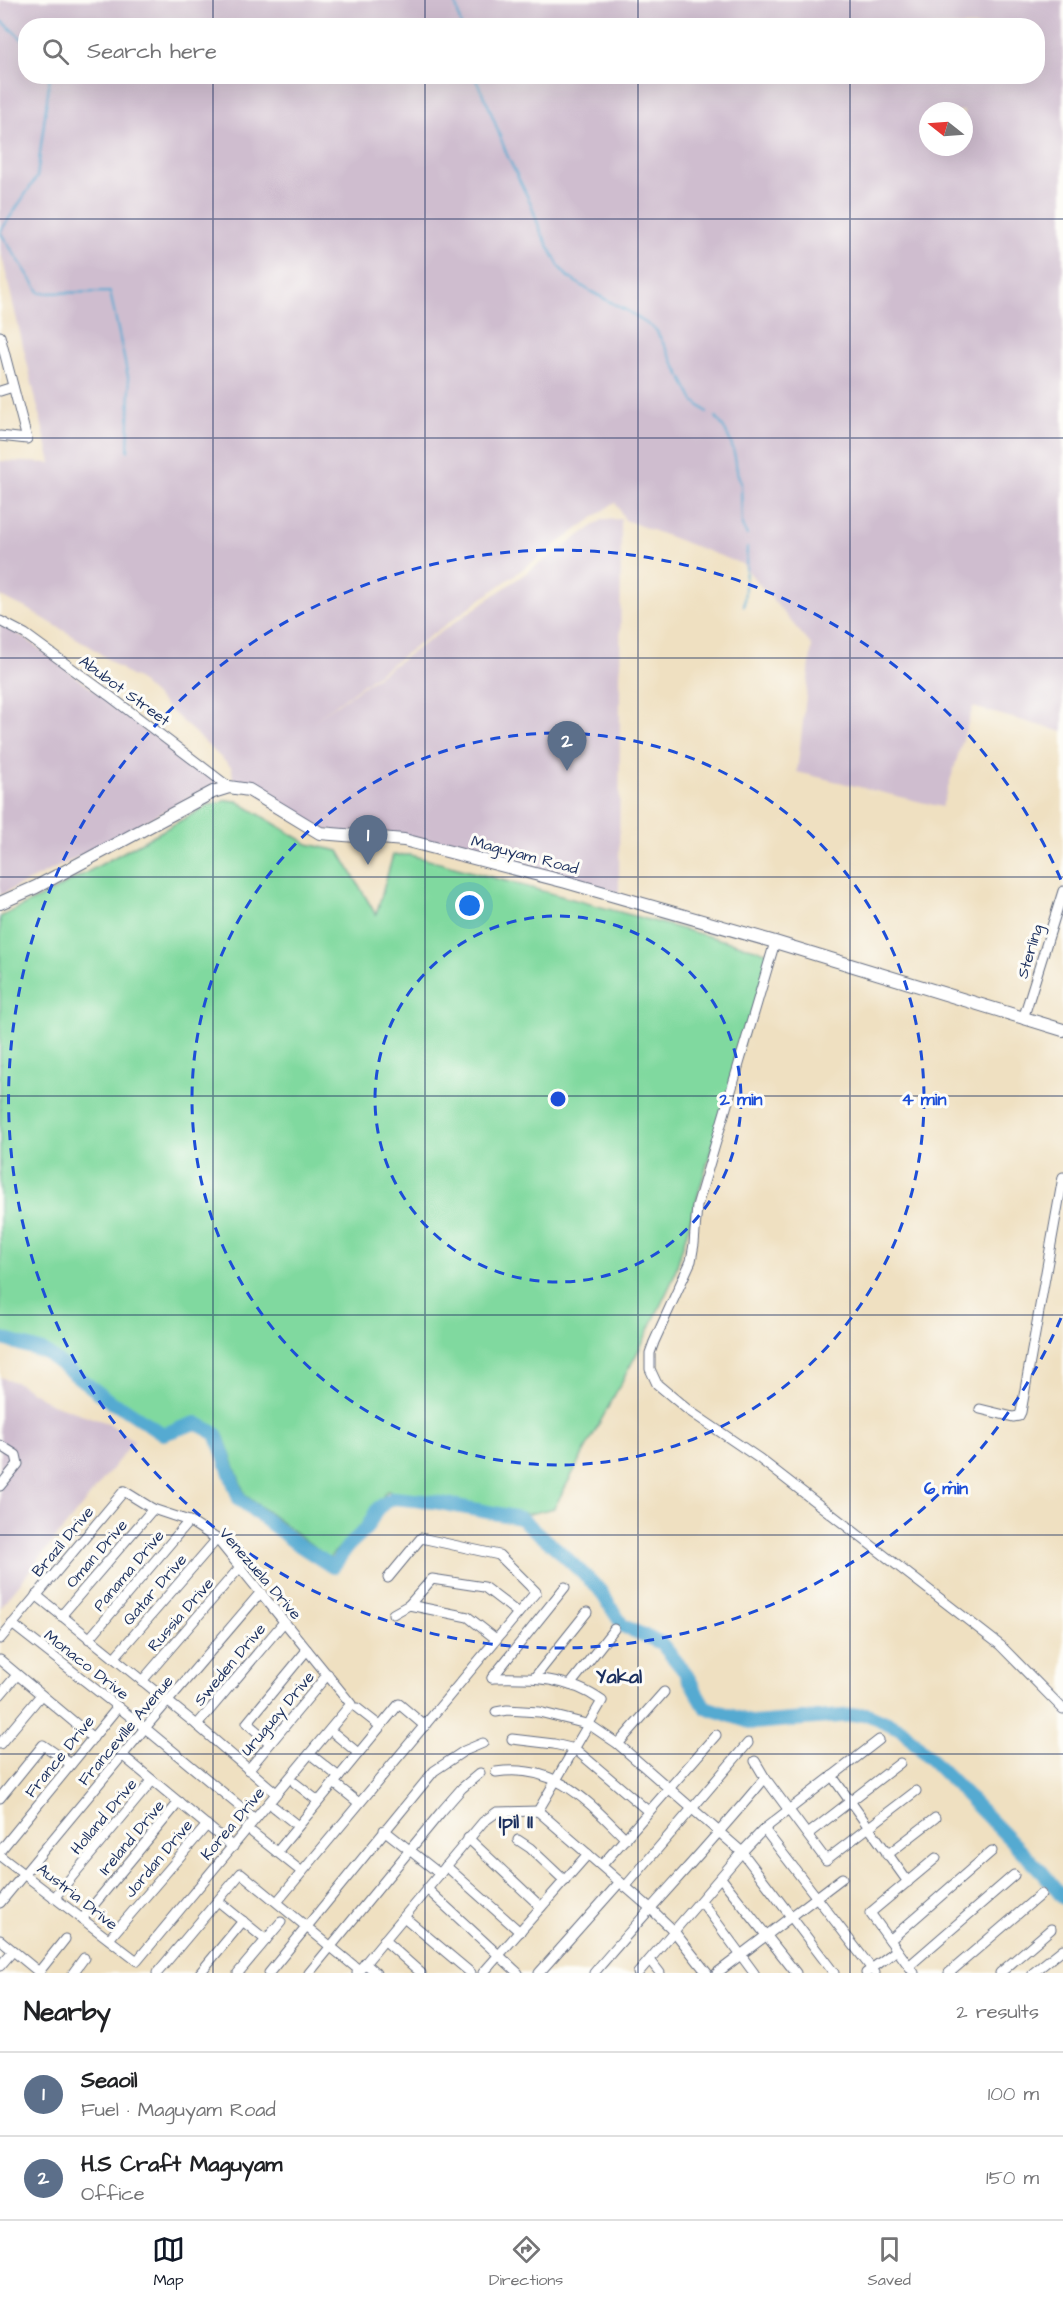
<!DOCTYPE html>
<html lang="en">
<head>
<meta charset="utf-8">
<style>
  body { margin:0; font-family:"Architects Daughter",sans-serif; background:#f2f2f2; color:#202124 }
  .compass { position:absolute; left:919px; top:102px; width:54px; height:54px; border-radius:50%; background:#fff; box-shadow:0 6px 24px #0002; rotate:287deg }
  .you { position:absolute; left:470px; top:906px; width:21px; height:21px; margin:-15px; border:4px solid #fff; border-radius:50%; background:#1a73e8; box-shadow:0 0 0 9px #1a73e833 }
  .badge { display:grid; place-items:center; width:39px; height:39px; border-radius:50%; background:#111827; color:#fff; font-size:20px; font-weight:700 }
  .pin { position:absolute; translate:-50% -50px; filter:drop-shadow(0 2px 3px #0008) }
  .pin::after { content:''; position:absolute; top:32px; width:21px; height:18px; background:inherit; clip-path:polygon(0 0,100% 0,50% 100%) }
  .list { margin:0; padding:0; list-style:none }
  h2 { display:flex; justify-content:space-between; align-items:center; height:78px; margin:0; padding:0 24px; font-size:26px }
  h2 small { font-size:20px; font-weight:400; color:#757577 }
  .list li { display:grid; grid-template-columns:39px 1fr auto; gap:18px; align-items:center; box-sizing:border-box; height:84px; padding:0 24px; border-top:2px solid #e0e0e0 }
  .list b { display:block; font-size:22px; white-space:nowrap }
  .list p { margin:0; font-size:20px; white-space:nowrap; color:#757577 }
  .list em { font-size:20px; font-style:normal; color:#757577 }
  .icon { flex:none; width:33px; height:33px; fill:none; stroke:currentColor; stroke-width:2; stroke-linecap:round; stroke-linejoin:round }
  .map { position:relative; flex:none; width:1063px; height:1973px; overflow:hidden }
  .search { position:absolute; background:#fff; box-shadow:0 6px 24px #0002; left:18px; right:18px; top:18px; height:66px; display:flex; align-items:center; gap:15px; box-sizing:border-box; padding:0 21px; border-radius:24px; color:#757577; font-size:22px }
  .sheet { height:246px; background:#fff }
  nav { display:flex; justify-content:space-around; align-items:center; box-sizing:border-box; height:84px; border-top:2px solid #e0e0e0; background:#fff; font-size:16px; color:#757577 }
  nav a { display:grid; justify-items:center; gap:3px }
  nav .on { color:#111827 }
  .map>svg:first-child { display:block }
  .industrial { fill:#cfbdcf; fill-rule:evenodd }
  .green { fill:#80d99f; stroke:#4e847e; stroke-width:1.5 }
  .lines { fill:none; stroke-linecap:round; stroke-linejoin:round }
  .stream { stroke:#55aad1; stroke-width:2 }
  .river { stroke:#55aad1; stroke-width:14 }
  .minor-casing { stroke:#656d81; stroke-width:11 }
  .major-casing { stroke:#656d81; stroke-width:14 }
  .minor { stroke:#fff; stroke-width:9 }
  .major { stroke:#fff; stroke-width:12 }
  .grid { fill:none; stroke:#1b2f5e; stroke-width:1.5; stroke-opacity:0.55 }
  .ring { fill:none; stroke:#1d4ed8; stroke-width:3; stroke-dasharray:10 8 }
  .labels { text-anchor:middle; stroke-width:6; stroke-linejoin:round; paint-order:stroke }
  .street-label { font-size:16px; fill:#1b2f5e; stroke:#fdfcf7 }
  .quarter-label { font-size:20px; font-weight:bold; fill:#1b2f5e; stroke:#fdfcf7 }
  .centre { fill:#1d4ed8; stroke:#fdfcf7; stroke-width:3 }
  .ring-label { font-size:18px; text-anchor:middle; font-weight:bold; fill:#1d4ed8; stroke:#fdfcf7; stroke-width:6; stroke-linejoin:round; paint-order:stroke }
</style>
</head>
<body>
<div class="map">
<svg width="1063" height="1973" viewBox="0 0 1063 1973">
  <rect width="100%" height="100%" fill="#fdfcf7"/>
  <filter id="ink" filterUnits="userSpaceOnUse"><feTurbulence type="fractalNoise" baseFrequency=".0167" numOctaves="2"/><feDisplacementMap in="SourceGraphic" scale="12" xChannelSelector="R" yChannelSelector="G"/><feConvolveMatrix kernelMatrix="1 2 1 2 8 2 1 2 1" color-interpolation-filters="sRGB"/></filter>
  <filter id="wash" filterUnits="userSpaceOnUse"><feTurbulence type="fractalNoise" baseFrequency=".008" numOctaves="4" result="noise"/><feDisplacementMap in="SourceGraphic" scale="24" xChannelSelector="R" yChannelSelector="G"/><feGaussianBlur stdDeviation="1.35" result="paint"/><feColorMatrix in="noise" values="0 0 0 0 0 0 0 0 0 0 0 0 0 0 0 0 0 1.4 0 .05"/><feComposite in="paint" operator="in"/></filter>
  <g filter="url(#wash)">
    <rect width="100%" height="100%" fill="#efe0c1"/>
    <g class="industrial">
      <path d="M0,0H1063V732L973,707L942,807L797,772L812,646L742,564L625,520L615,502L313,721L602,520L621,519L619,893L406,839L320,831L241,783L233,781L232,768L134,676L132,677L91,647L28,609L0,596V461L51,463L0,249ZM26,26H1038V76H26ZM928,111H964V147H928Z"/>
      <path d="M0,624L25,638L136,722L220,781L76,858L0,895Z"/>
      <path d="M0,1377L18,1383L52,1404L108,1423L134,1441L0,1608Z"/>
    </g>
    <path class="green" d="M227,800L237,801L308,844L339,851L376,915L393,855H410L770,953L673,1279L642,1344L554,1508L529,1514L387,1491L361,1525L329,1558L245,1495L222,1432L195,1419L163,1431L69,1367L45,1348L0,1336V917L53,891L209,805Z"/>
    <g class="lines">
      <g class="stream">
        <path d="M455,0L461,26"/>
        <path d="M0,20L26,42"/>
        <path d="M50,76L37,177L0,232L40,293L110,292L130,386L128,451"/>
        <path d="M474,76L489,107L507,155L531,204L540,230L560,268L568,277L590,291L629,312L656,330L694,401L707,412"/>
        <path d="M716,417C724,427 731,440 734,453C737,463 735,472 741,482L742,526L747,535"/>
        <path d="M744,606L747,548"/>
      </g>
      <path class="river" d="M0,1338L45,1352L112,1403L122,1407L163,1434L196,1423L216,1434L239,1499L294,1542L333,1567L348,1546L366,1529L378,1508L393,1498L435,1502L520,1518L557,1549L599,1589L623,1626L661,1643L685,1672L705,1707L753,1723L867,1714L901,1729L1043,1873L1063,1898"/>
    </g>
  </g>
  <g filter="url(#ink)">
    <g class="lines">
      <g class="minor-casing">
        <g id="minor">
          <path d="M0,336L27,439L0,436"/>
          <path d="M0,391L13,387"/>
          <path d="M0,621L25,634L111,697L229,787"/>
          <path d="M775,942L697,1206L694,1244L691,1261L654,1342L650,1353V1369L657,1384L688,1410L760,1459L1000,1645L1063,1709"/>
          <path d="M1023,1019L1063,891"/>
          <path d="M980,1409L1013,1417L1019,1416L1021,1412L1063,1177"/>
          <path d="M0,1445L16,1455L18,1464L0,1486"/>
          <path d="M36,1595L197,1725L276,1793"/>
          <path d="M409,1605L468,1617L496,1639"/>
          <path d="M393,1614L409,1605L432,1579L484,1587L518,1613"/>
          <path d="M61,1616L153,1509"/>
          <path d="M12,1624L145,1728L255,1819"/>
          <path d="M0,1639L124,1491L153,1509L189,1521L217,1539L351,1704L137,1961L0,1856"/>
          <path d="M89,1639L189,1521"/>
          <path d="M114,1658L217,1539"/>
          <path d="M0,1660L93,1738"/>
          <path d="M535,1677L587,1612"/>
          <path d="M492,1678C532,1677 569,1677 602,1701L538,1811"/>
          <path d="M492,1678L565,1587"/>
          <path d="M142,1681L241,1566"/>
          <path d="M570,1685L614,1629"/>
          <path d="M0,1695L17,1675"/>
          <path d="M357,1708L380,1726"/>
          <path d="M496,1712L507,1710L539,1712L571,1720L590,1725L618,1744L742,1852L834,1973"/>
          <path d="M197,1725L284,1622"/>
          <path d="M335,1734L358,1753"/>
          <path d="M512,1739L554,1744L575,1749L648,1811"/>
          <path d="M270,1743L247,1723L307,1650"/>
          <path d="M0,1744L41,1695"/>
          <path d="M618,1744L664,1692"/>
          <path d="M122,1755L233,1847"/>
          <path d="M315,1758L339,1777"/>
          <path d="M755,1761L765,1778L826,1860L916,1791"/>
          <path d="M248,1770L328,1674"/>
          <path d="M496,1772C556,1763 587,1801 626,1839"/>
          <path d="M832,1776L908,1882"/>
          <path d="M295,1783L318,1801"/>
          <path d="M334,1783L359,1803"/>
          <path d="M0,1798L43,1745L71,1764"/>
          <path d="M274,1807L298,1826"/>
          <path d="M764,1829L875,1973"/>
          <path d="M384,1830L440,1874"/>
          <path d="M253,1833L302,1872"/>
          <path d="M808,1834L900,1763"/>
          <path d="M468,1838L541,1907"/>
          <path d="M518,1840L530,1848L565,1881"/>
          <path d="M0,1851L118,1707"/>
          <path d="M277,1852L399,1704L425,1726"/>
          <path d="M887,1855L935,1818"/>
          <path d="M602,1865L716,1735"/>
          <path d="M446,1866L520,1932"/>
          <path d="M721,1878L796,1973"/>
          <path d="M625,1887L748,1743"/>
          <path d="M427,1889L518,1973"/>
          <path d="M54,1898L152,1781"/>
          <path d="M218,1901L266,1940"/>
          <path d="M701,1901L754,1973"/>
          <path d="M277,1902L536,1592L499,1555L421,1538L388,1578"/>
          <path d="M0,1903L145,1728L261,1592"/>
          <path d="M404,1917L471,1973"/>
          <path d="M82,1919L179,1802"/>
          <path d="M109,1939L207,1825"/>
          <path d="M0,1940L40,1973"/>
          <path d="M384,1940L421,1973"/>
          <path d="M890,1940L992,1851"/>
          <path d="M650,1960L660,1973"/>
          <path d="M365,1963L376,1973"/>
          <path d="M0,1966L13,1951"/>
          <path d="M909,1966L1014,1875"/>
          <path d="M38,1973L65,1939"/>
          <path d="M73,1973L84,1958"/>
          <path d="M157,1973L241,1873L359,1970"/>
          <path d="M200,1973L243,1921"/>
          <path d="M238,1973L281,1922"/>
          <path d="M269,1973L434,1771L464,1751L483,1743"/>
          <path d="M309,1973L441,1812L462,1788L480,1773"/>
          <path d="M357,1973L483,1822L497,1812L538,1811L650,1908L673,1930L707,1973"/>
          <path d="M483,1973L588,1854"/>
          <path d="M539,1973L620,1882"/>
          <path d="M594,1973C650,1907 710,1845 765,1778"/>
          <path d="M638,1973L742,1852L764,1829L879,1740"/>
          <path d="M717,1973L842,1878"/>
          <path d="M866,1973L897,1950"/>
          <path d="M914,1973L870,1913L936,1858"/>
          <path d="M949,1973L1041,1894"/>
          <path d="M1000,1973L1051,1929"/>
          <path d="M1033,1973L1063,1949"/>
        </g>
      </g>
      <g class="major-casing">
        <path id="major" d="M0,903L36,887L213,792L229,787L249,790L320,833L404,840L566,882L775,942L1063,1030"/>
      </g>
      <use href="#minor" class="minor"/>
      <use href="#major" class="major"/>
    </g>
  </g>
  <path class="grid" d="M213,0V26M425,0V26M638,0V26M850,0V26M213,76V1973M425,76V1973M638,76V1973M850,76V1973M0,219H1063M0,438H1063M0,658H1063M0,877H1063M0,1096H1063M0,1315H1063M0,1535H1063M0,1754H1063"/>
  <g class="ring">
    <circle cx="558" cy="1099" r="183"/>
    <circle cx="558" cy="1099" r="366"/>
    <path d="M1061 1318A549 549 0 1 1 1061 880"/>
  </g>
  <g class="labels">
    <g class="street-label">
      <text transform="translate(125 690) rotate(36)" y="6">Abubot Street</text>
      <text transform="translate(525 854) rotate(15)" y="6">Maguyam Road</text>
      <text transform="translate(1029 951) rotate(-73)" y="6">Sterling</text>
      <text transform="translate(62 1541) rotate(-50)" y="6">Brazil Drive</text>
      <text transform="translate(96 1553) rotate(-49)" y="6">Oman Drive</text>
      <text transform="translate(128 1570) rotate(-50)" y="6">Panama Drive</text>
      <text transform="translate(261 1573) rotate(49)" y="6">Venezuela Drive</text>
      <text transform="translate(154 1589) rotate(-49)" y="6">Qatar Drive</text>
      <text transform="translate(180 1614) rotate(-49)" y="6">Russia Drive</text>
      <text transform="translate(87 1664) rotate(38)" y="6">Monaco Drive</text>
      <text transform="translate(229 1664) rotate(-50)" y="6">Sweden Drive</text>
      <text transform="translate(277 1713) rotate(-50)" y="6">Uruguay Drive</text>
      <text transform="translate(125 1730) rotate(-50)" y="6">Franceville Avenue</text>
      <text transform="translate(59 1756) rotate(-51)" y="6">France Drive</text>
      <text transform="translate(103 1816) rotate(-50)" y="6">Holland Drive</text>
      <text transform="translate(232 1823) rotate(-50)" y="6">Korea Drive</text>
      <text transform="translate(131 1837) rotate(-50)" y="6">Ireland Drive</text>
      <text transform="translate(158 1858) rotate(-50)" y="6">Jordan Drive</text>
      <text transform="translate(78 1896) rotate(38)" y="6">Austria Drive</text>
    </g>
    <g class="quarter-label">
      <text x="619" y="1683">Yakal</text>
      <text x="516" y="1828">Ipil II</text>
    </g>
  </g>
  <circle cx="558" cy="1099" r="9" class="centre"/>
  <g class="ring-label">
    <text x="741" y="1105">2 min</text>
    <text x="924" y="1105">4 min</text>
    <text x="946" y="1494">6 min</text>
  </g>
</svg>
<svg class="compass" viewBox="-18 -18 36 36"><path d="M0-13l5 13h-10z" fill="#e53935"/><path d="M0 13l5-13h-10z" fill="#757577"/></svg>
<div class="you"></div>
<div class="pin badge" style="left:368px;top:865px;background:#5c6f8a">1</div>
<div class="pin badge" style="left:567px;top:771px;background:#5c6f8a">2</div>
<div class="search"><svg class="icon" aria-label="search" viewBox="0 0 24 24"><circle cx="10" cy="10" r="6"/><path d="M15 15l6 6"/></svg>Search here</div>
</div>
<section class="sheet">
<h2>Nearby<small>2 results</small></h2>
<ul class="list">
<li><span class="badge" style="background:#5c6f8a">1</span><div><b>Seaoil</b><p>Fuel · Maguyam Road</p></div><em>100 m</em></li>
<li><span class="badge" style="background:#5c6f8a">2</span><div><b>H.S Craft Maguyam</b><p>Office</p></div><em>150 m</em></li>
</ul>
</section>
<nav>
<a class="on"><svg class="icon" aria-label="map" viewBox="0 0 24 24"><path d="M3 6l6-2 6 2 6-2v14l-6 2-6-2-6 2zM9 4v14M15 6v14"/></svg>Map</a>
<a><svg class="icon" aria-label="directions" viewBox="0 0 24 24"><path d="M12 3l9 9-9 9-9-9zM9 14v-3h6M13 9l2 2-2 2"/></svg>Directions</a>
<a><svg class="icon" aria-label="saved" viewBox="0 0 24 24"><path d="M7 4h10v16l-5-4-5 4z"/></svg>Saved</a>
</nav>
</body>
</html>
